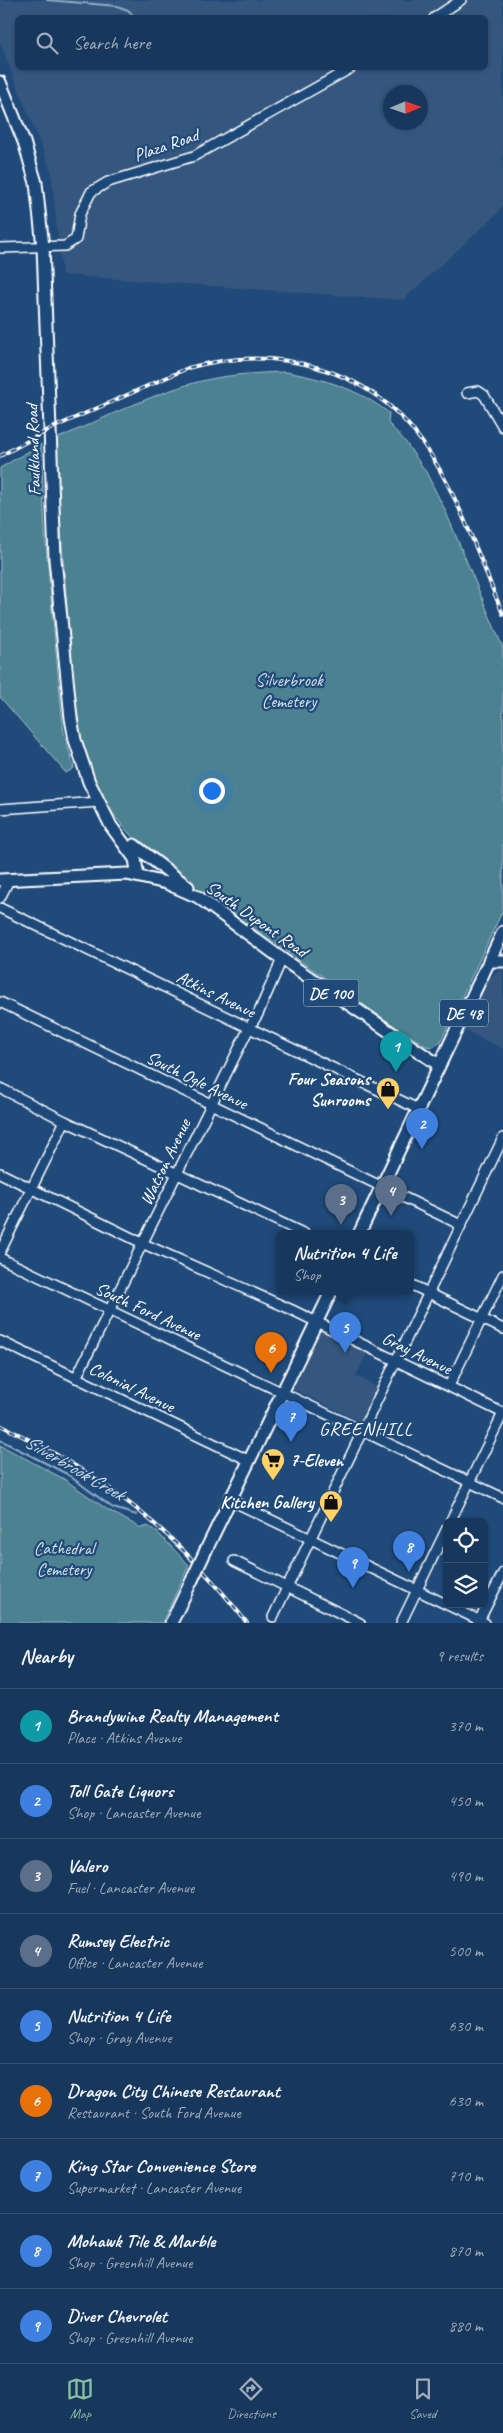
<!DOCTYPE html>
<html lang="en">
<head>
<meta charset="utf-8">
<style>
  body { margin:0; font-family:Caveat,sans-serif; background:#203f62; color:#f1f3f6 }
  .controls { position:absolute; right:15px; bottom:15px; display:grid; overflow:hidden; border-radius:8px; box-shadow:0 1px 4px #0004 }
  .controls button { width:45px; height:45px; display:grid; place-items:center; padding:0; border:0; border-bottom:1px solid #365272; background:#17385c; color:#f1f3f6; font:25px sans-serif }
  .compass { position:absolute; left:383px; top:85px; width:45px; height:45px; border-radius:50%; background:#17385c; box-shadow:0 1px 4px #0004; rotate:88deg }
  .you { position:absolute; left:211px; top:790px; width:18px; height:18px; margin:-12px; border:4px solid #fff; border-radius:50%; background:#1a73e8; box-shadow:0 0 0 8px #1a73e833 }
  .badge { display:grid; place-items:center; width:32px; height:32px; border-radius:50%; background:#8abfa5; color:#fff; font-size:16px; font-weight:700 }
  .pin { position:absolute; translate:-50% -41px; filter:drop-shadow(0 1px 2px #0008) }
  .pin::after { content:''; position:absolute; top:26px; width:18px; height:15px; background:inherit; clip-path:polygon(0 0,100% 0,50% 100%) }
  .popup { position:absolute; left:276px; top:1230px; width:138px; height:65px; box-sizing:border-box; display:grid; place-content:center; border-radius:8px; background:#17385c; filter:drop-shadow(0 1px 4px #0005); font-size:16px; white-space:nowrap; color:#9eacbb }
  .popup b { font-size:19px; color:#f1f3f6 }
  .popup::after { content:''; position:absolute; left:50%; top:100%; margin-left:-10px; border:10px solid transparent; border-top-color:#17385c }
  .list { margin:0; padding:0; list-style:none }
  h2 { display:flex; justify-content:space-between; align-items:center; height:65px; margin:0; padding:0 20px; font-size:21px }
  h2 small { font-size:16px; font-weight:400; color:#9eacbb }
  .list li { display:grid; grid-template-columns:32px 1fr auto; gap:15px; align-items:center; box-sizing:border-box; height:75px; padding:0 20px; border-top:1px solid #365272 }
  .list b { display:block; font-size:19px; white-space:nowrap }
  .list p { margin:0; font-size:16px; white-space:nowrap; color:#9eacbb }
  .list em { font-size:16px; font-style:normal; color:#9eacbb }
  .icon { flex:none; width:28px; height:28px; fill:none; stroke:currentColor; stroke-width:2; stroke-linecap:round; stroke-linejoin:round }
  .map { position:relative; flex:none; width:503px; height:1623px; overflow:hidden }
  .search { position:absolute; background:#17385c; box-shadow:0 1px 4px #0004; left:15px; right:15px; top:15px; height:55px; display:flex; align-items:center; gap:12px; box-sizing:border-box; padding:0 18px; border-radius:8px; color:#9eacbb; font-size:19px }
  .sheet { height:740px; background:#17385c }
  nav { display:flex; justify-content:space-around; align-items:center; box-sizing:border-box; height:70px; border-top:1px solid #365272; background:#17385c; font-size:14px; color:#9eacbb }
  nav a { display:grid; justify-items:center; gap:2px }
  nav .on { color:#8abfa5 }
  .map>svg:first-child { display:block }
  .built { fill:#35577e; fill-rule:evenodd }
  .green { fill:#4c8190; stroke:#a6c0c8 }
  .lines { fill:none; stroke-linecap:round; stroke-linejoin:round }
  .stream { stroke:#8eaec5; stroke-width:2 }
  .minor-casing { stroke:#fff; stroke-width:12 }
  .major-casing { stroke:#fff; stroke-width:15 }
  .minor { stroke:#1f4a7a; stroke-width:9 }
  .major { stroke:#1f4a7a; stroke-width:11 }
  .rail-casing { stroke:#fff; stroke-width:4 }
  .rail { stroke:#1f4a7a; stroke-width:2; stroke-dasharray:5.5; stroke-linecap:butt }
  .major-bridge-casing { stroke:#fff; stroke-width:15; stroke-linecap:butt }
  .major-bridge { stroke:#1f4a7a; stroke-width:11 }
  .labels { text-anchor:middle; stroke-width:4.5; stroke-linejoin:round; paint-order:stroke }
  .shield { fill:#1f4a7a; stroke:#bcc9d7; stroke-width:1 }
  .shield-label { font-size:16px; font-weight:bold; fill:#fff }
  .street-label { font-size:18px; fill:#fff; stroke:#1f4a7a }
  .park-label { font-size:18px; fill:#d2e0e3; stroke:#1f4a7a }
  .poi-label { font-size:18px; font-weight:bold; fill:#fff; stroke:#1f4a7a; text-anchor:end }
  .neighbourhood-label { font-size:19px; letter-spacing:1px; fill:#fff; stroke:#1f4a7a }
  .water-label { font-size:19px; font-style:italic; fill:#d0dde7; stroke:#1f4a7a }
</style>
</head>
<body>
<div class="map">
<svg width="503" height="1623" viewBox="0 0 503 1623">
  <rect width="100%" height="100%" fill="#1f4a7a"/>
  <filter id="ink" filterUnits="userSpaceOnUse"><feTurbulence type="fractalNoise" baseFrequency=".02" numOctaves="2"/><feDisplacementMap in="SourceGraphic" scale="10" xChannelSelector="R" yChannelSelector="G"/><feConvolveMatrix kernelMatrix="1 2 1 2 8 2 1 2 1" color-interpolation-filters="sRGB"/></filter>
  <g filter="url(#ink)">
    <g class="built">
      <path d="M0,0H503V205L498,213L403,300L62,275L51,171L0,43ZM18,18H486V68H18ZM390,92H420V122H390Z"/>
      <path d="M503,969V1049L464,1030L490,977Z"/>
      <path d="M321,1330L367,1353L356,1376L378,1387L361,1422L293,1389Z"/>
    </g>
    <g class="green">
      <path d="M286,372C325,379 358,389 389,413L388,423L404,440L426,472L445,510L503,648V910L441,1041L433,1047L426,1046L390,1023L161,864C135,842 111,816 96,785C76,741 75,691 70,644C64,576 59,508 56,439C101,420 159,390 206,380C233,374 259,373 286,372Z"/>
      <path d="M41,444L45,534L61,705L64,733L74,768L66,773L0,697V468Z"/>
      <path d="M0,1445L64,1479L108,1510L141,1528L148,1526L157,1532L189,1565L162,1623H0Z"/>
    </g>
    <g class="lines">
      <g class="stream">
        <path d="M47,0L117,6L128,10L136,18"/>
        <path d="M0,1440L67,1474L113,1508L137,1515"/>
      </g>
      <g class="minor-casing">
        <g id="minor">
          <path d="M434,18L461,0"/>
          <path d="M0,248L65,246L76,239L80,214L91,192L108,182L194,156L351,68"/>
          <path d="M467,393L478,391L484,395L503,427"/>
          <path d="M0,809L99,802"/>
          <path d="M0,898L9,880"/>
          <path d="M0,908L418,1109"/>
          <path d="M0,1002L461,1225"/>
          <path d="M0,1088L65,1121L305,1234"/>
          <path d="M0,1173L144,1244L290,1309L503,1413"/>
          <path d="M0,1252L65,1121"/>
          <path d="M0,1258L503,1498"/>
          <path d="M410,1284L503,1329"/>
          <path d="M0,1341L250,1461"/>
          <path d="M76,1378L249,1028L258,1014L282,959"/>
          <path d="M449,1386L503,1275"/>
          <path d="M230,1500L485,1623"/>
          <path d="M450,1522L503,1413"/>
          <path d="M234,1561L360,1623"/>
          <path d="M273,1617L503,1138"/>
          <path d="M401,1623L447,1528"/>
          <path d="M478,1623L503,1573"/>
        </g>
      </g>
      <g class="major-casing">
        <g id="major">
          <path d="M0,82L24,142L36,183L43,247L55,559L71,718L75,740L89,782L111,826L135,859L138,876"/>
          <path d="M134,845L188,887"/>
          <path d="M0,880L127,874L166,883L198,897L282,959L439,1065"/>
          <path d="M489,961H503"/>
          <path d="M359,1234L503,932"/>
          <path d="M206,1550L331,1292"/>
          <path d="M171,1623L192,1580"/>
        </g>
      </g>
      <use href="#minor" class="minor"/>
      <use href="#major" class="major"/>
      <g class="rail-casing">
        <g id="rail">
          <path d="M0,456L50,429L188,368C274,344 369,366 422,442C456,488 480,560 503,614"/>
          <path d="M0,1425C104,1475 176,1531 247,1623"/>
        </g>
      </g>
      <use href="#rail" class="rail"/>
      <g class="major-bridge-casing">
        <path id="major-bridge" d="M192,1580L206,1550"/>
      </g>
      <use href="#major-bridge" class="major-bridge"/>
    </g>
  </g>
  <defs>
    <g id="shop-pin" transform="scale(1.25)"><path d="M0 17L-7.5 6A9.5 9.5 0 1 1 7.5 6Z" fill="#ffd166" stroke="#1f4a7a"/><path d="M-5-2.5h2.3a2.7 3.5 0 0 1 5.4 0H5L5.5 6h-11ZM-1.5-2.5h3a1.5 2.3 0 0 0-3 0Z" fill="#111"/></g>
    <g id="supermarket-pin" transform="scale(1.25)"><path d="M0 17L-7.5 6A9.5 9.5 0 1 1 7.5 6Z" fill="#ffd166" stroke="#1f4a7a"/><path d="M-6-5.5h2.5l.6 2H6L4.5 2H-2.5L-4.4-4H-6ZM-1.5 3.2a1.3 1.3 0 1 0 .1 0ZM3 3.2a1.3 1.3 0 1 0 .1 0Z" fill="#111"/></g>
  </defs>
  <g fill-rule="evenodd">
    <use href="#shop-pin" x="388" y="1089"/>
    <use href="#supermarket-pin" x="273" y="1460"/>
    <use href="#shop-pin" x="331" y="1502"/>
  </g>
  <g class="labels">
    <g class="shield">
      <rect x="303.5" y="979.5" width="55" height="27" rx="4"/>
      <rect x="440" y="999.5" width="48" height="27" rx="4"/>
    </g>
    <g class="shield-label">
      <text x="331" y="999">DE 100</text>
      <text x="464" y="1019">DE 48</text>
    </g>
    <g class="street-label">
      <text transform="translate(166 145) rotate(-19)" y="6">Plaza Road</text>
      <text transform="translate(33 450) rotate(-92)" y="6">Faulkland Road</text>
      <text transform="translate(257 919) rotate(35)" y="6">South Dupont Road</text>
      <text transform="translate(216 994) rotate(26)" y="6">Atkins Avenue</text>
      <text transform="translate(197 1080) rotate(26)" y="6">South Ogle Avenue</text>
      <text transform="translate(165 1162) rotate(-64)" y="6">Watson Avenue</text>
      <text transform="translate(148 1311) rotate(25)" y="6">South Ford Avenue</text>
      <text transform="translate(417 1353) rotate(26)" y="6">Gray Avenue</text>
      <text transform="translate(132 1387) rotate(26)" y="6">Colonial Avenue</text>
    </g>
    <g class="park-label">
      <text x="289" y="686">Silverbrook<tspan x="289" dy="21">Cemetery</tspan></text>
      <text x="64" y="1554">Cathedral<tspan x="64" dy="21">Cemetery</tspan></text>
    </g>
    <g class="poi-label">
      <text x="370" y="1085">Four Seasons<tspan x="370" dy="21">Sunrooms</tspan></text>
      <text x="290" y="1466" text-anchor="start">7-Eleven</text>
      <text x="314" y="1508">Kitchen Gallery</text>
    </g>
    <g class="neighbourhood-label">
      <text x="366" y="1435">GREENHILL</text>
    </g>
    <g class="water-label">
      <text transform="translate(75 1467) rotate(30)" y="7">Silverbrook Creek</text>
    </g>
  </g>
</svg>
<div class="controls">
<button><svg class="icon" aria-label="locate" viewBox="0 0 24 24"><circle cx="12" cy="12" r="6"/><path d="M12 2v4M12 18v4M2 12h4M18 12h4"/></svg></button>
<button><svg class="icon" aria-label="layers" viewBox="0 0 24 24"><path d="M12 4l9 5-9 5-9-5zM3 14l9 5 9-5"/></svg></button>
</div>
<svg class="compass" viewBox="-18 -18 36 36"><path d="M0-13l5 13h-10z" fill="#e53935"/><path d="M0 13l5-13h-10z" fill="#9eacbb"/></svg>
<div class="you"></div>
<div class="pin badge" style="left:396px;top:1072px;background:#0f9aa8">1</div>
<div class="pin badge" style="left:422px;top:1149px;background:#3f7fe0">2</div>
<div class="pin badge" style="left:341px;top:1225px;background:#5c6f8a">3</div>
<div class="pin badge" style="left:391px;top:1216px;background:#5c6f8a">4</div>
<div class="pin badge" style="left:345px;top:1353px;background:#3f7fe0">5</div>
<div class="popup"><b>Nutrition 4 Life</b>Shop</div>
<div class="pin badge" style="left:271px;top:1373px;background:#e8710a">6</div>
<div class="pin badge" style="left:291px;top:1442px;background:#3f7fe0">7</div>
<div class="pin badge" style="left:409px;top:1572px;background:#3f7fe0">8</div>
<div class="pin badge" style="left:353px;top:1588px;background:#3f7fe0">9</div>
<div class="search"><svg class="icon" aria-label="search" viewBox="0 0 24 24"><circle cx="10" cy="10" r="6"/><path d="M15 15l6 6"/></svg>Search here</div>
</div>
<section class="sheet">
<h2>Nearby<small>9 results</small></h2>
<ul class="list">
<li><span class="badge" style="background:#0f9aa8">1</span><div><b>Brandywine Realty Management</b><p>Place · Atkins Avenue</p></div><em>370 m</em></li>
<li><span class="badge" style="background:#3f7fe0">2</span><div><b>Toll Gate Liquors</b><p>Shop · Lancaster Avenue</p></div><em>450 m</em></li>
<li><span class="badge" style="background:#5c6f8a">3</span><div><b>Valero</b><p>Fuel · Lancaster Avenue</p></div><em>490 m</em></li>
<li><span class="badge" style="background:#5c6f8a">4</span><div><b>Rumsey Electric</b><p>Office · Lancaster Avenue</p></div><em>500 m</em></li>
<li><span class="badge" style="background:#3f7fe0">5</span><div><b>Nutrition 4 Life</b><p>Shop · Gray Avenue</p></div><em>630 m</em></li>
<li><span class="badge" style="background:#e8710a">6</span><div><b>Dragon City Chinese Restaurant</b><p>Restaurant · South Ford Avenue</p></div><em>630 m</em></li>
<li><span class="badge" style="background:#3f7fe0">7</span><div><b>King Star Convenience Store</b><p>Supermarket · Lancaster Avenue</p></div><em>710 m</em></li>
<li><span class="badge" style="background:#3f7fe0">8</span><div><b>Mohawk Tile &amp; Marble</b><p>Shop · Greenhill Avenue</p></div><em>870 m</em></li>
<li><span class="badge" style="background:#3f7fe0">9</span><div><b>Diver Chevrolet</b><p>Shop · Greenhill Avenue</p></div><em>880 m</em></li>
</ul>
</section>
<nav>
<a class="on"><svg class="icon" aria-label="map" viewBox="0 0 24 24"><path d="M3 6l6-2 6 2 6-2v14l-6 2-6-2-6 2zM9 4v14M15 6v14"/></svg>Map</a>
<a><svg class="icon" aria-label="directions" viewBox="0 0 24 24"><path d="M12 3l9 9-9 9-9-9zM9 14v-3h6M13 9l2 2-2 2"/></svg>Directions</a>
<a><svg class="icon" aria-label="saved" viewBox="0 0 24 24"><path d="M7 4h10v16l-5-4-5 4z"/></svg>Saved</a>
</nav>
</body>
</html>
